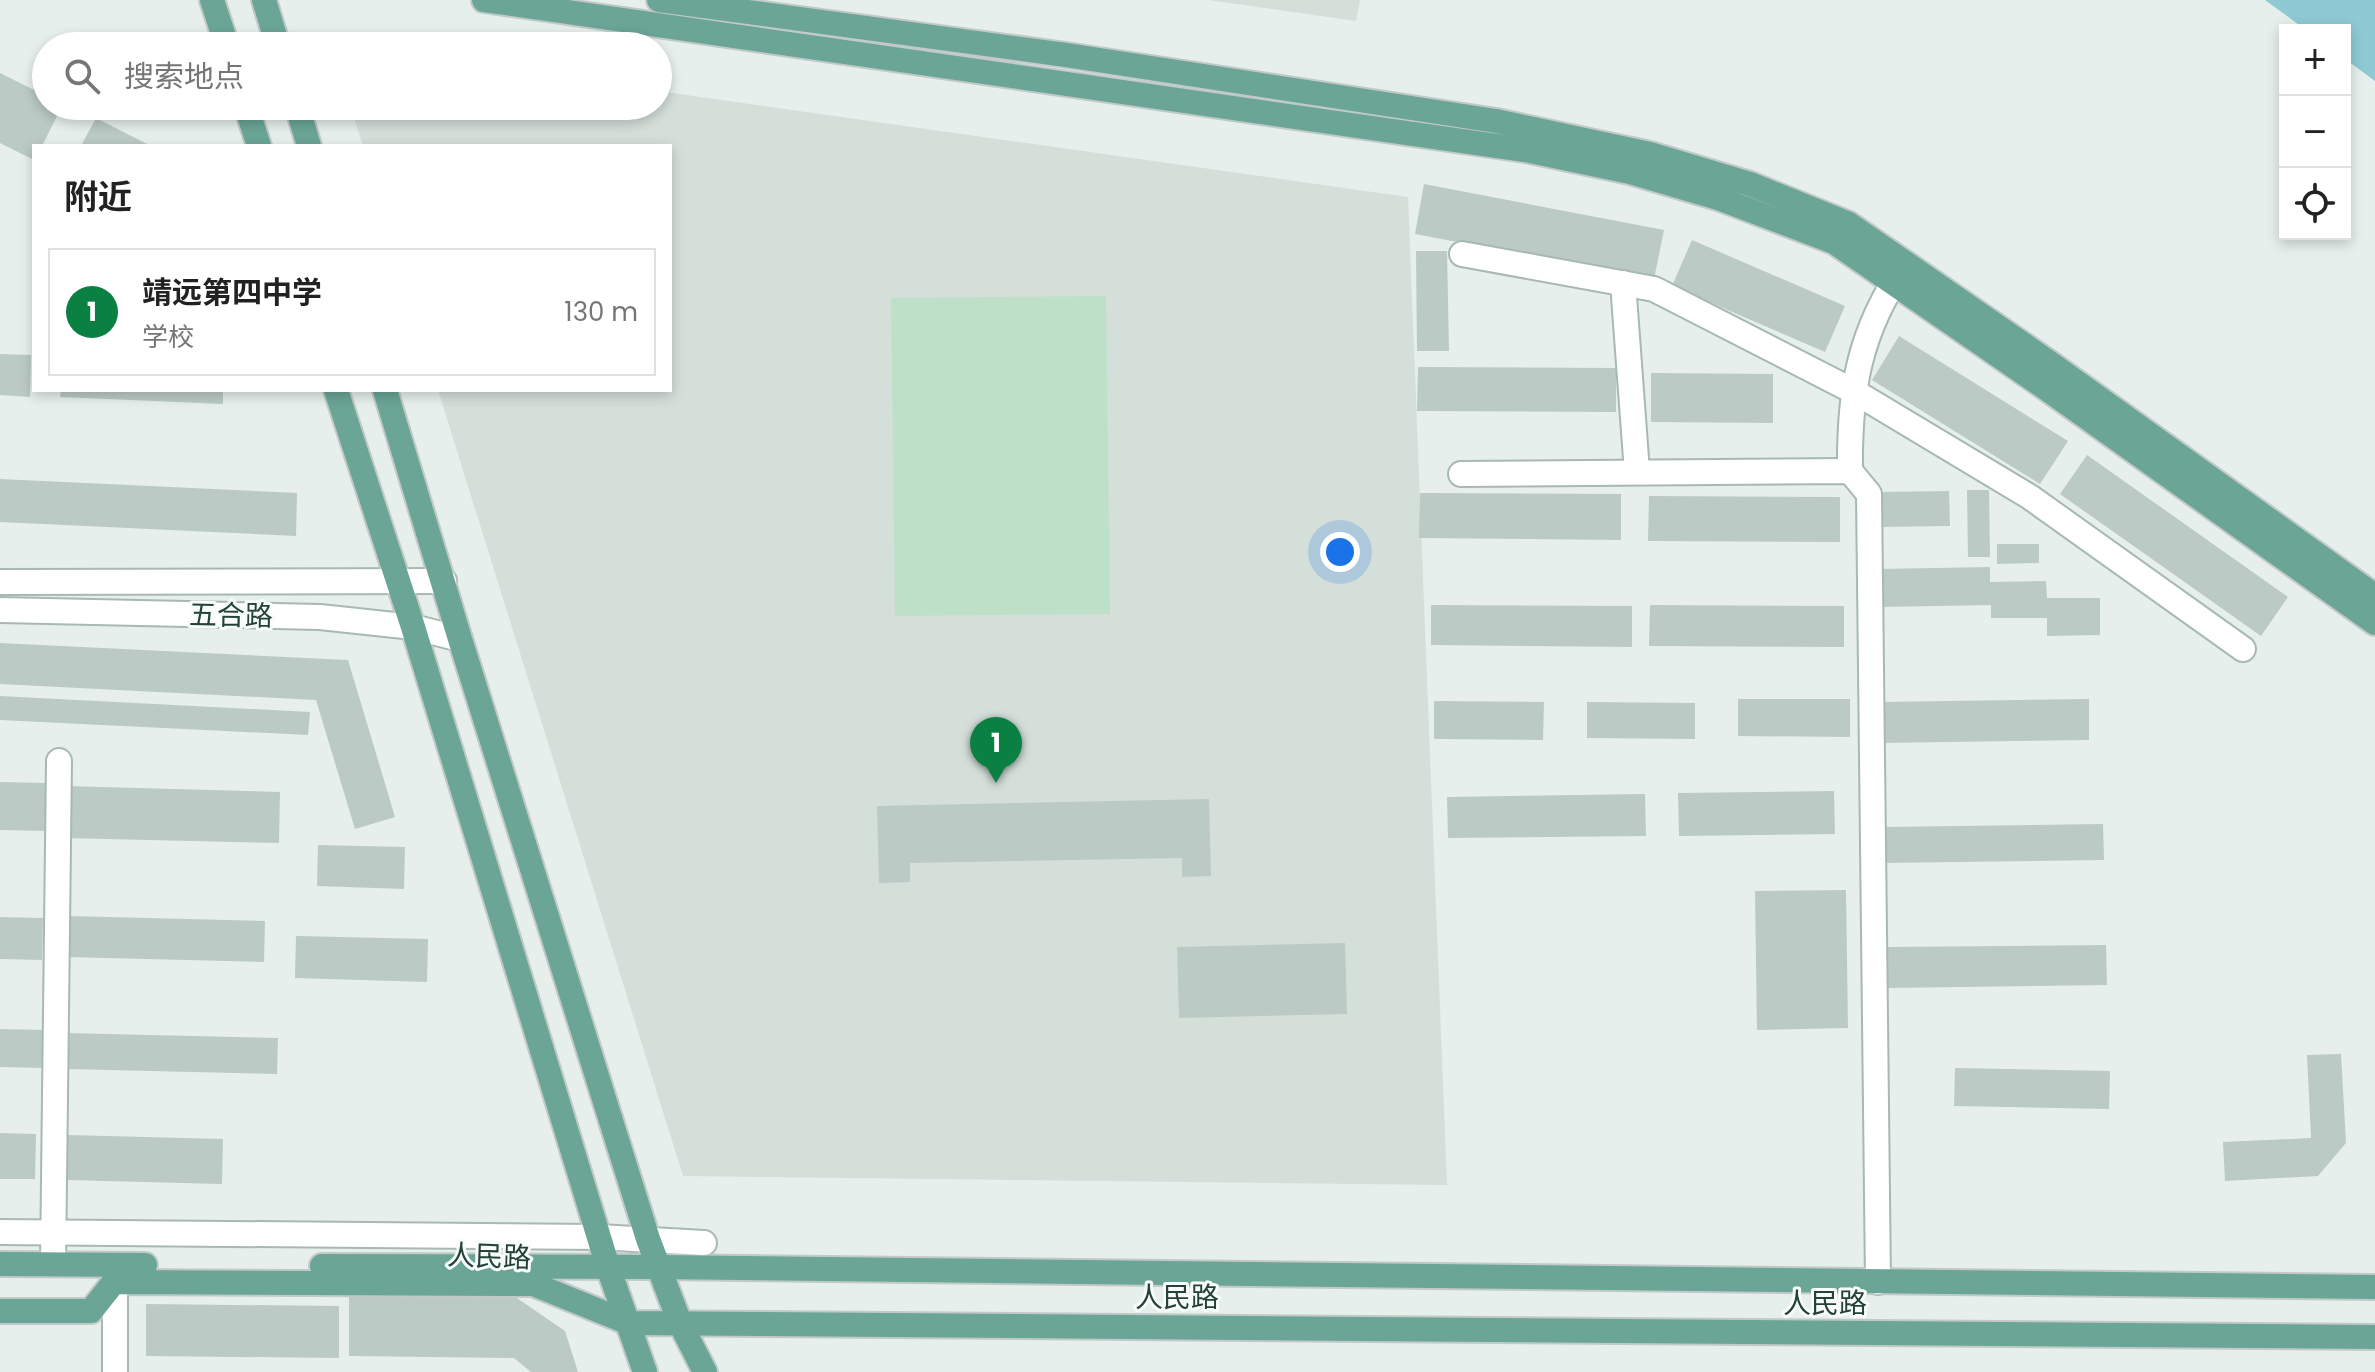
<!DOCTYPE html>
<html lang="zh">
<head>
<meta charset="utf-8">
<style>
  body { margin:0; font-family:Poppins,"Noto Sans SC",sans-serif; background:#f2f2f2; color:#222 }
  .controls { position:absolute; right:24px; top:24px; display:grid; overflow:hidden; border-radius:0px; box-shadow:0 4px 12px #0003 }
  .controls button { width:72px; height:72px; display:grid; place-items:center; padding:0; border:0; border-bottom:2px solid #e0e0e0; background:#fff; color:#222; font:40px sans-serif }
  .you { position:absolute; left:1340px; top:552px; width:28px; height:28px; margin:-20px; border:6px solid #fff; border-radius:50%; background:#1a73e8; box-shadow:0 0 0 12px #1a73e833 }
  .badge { display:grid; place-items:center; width:52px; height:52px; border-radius:50%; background:#0b8043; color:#fff; font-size:26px; font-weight:700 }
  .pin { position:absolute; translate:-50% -66px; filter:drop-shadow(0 2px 4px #0008) }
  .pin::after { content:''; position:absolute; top:42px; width:28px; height:24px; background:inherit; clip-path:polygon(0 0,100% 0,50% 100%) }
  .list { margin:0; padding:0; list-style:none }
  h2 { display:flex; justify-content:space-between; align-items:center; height:104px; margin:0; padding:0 32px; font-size:34px }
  h2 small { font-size:26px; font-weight:400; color:#767676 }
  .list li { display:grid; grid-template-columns:52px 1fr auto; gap:24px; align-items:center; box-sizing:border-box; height:128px; margin:0 16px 16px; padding:0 16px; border:2px solid #e0e0e0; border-radius:0px }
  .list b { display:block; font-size:30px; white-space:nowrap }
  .list p { margin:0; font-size:26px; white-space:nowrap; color:#767676 }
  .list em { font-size:26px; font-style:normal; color:#767676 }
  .icon { flex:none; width:44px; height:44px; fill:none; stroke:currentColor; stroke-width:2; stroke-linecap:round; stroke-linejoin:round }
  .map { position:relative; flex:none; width:2375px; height:1372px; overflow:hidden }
  .search { position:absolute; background:#fff; box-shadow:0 4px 12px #0003; left:32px; top:32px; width:640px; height:88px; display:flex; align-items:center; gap:20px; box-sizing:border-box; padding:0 28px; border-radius:44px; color:#767676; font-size:30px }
  .panel { position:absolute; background:#fff; box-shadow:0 4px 12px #0003; left:32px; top:144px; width:640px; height:248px; border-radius:0px }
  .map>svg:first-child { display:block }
  .built { fill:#d4dfda }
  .green { fill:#bfe0c8 }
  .water { fill:#8ec9d4 }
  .building { fill:#bbcac4 }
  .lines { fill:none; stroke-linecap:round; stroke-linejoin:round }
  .minor-casing { stroke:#a8b8b2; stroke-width:28 }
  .major-casing { stroke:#c2cac8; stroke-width:28 }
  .minor { stroke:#fff; stroke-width:24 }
  .major { stroke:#6aa596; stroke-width:24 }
  .labels { text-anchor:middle; stroke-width:6; stroke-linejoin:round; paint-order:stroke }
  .street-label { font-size:28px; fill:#24423a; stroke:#f7fbf9 }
</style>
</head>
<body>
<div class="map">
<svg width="2375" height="1372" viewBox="0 0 2375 1372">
  <rect width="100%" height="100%" fill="#e6efeb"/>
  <g class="built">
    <path d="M1208,0H1360L1356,21Z"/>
    <path d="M658,91L1408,197L1447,1185L683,1176L438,390H670V146H363L350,106H658Z"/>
  </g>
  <path class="green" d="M1106,296L1110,614L895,616L891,298Z"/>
  <path class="water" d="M2265,0H2375V81L2345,59V30H2306Z"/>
  <g class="building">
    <path d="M0,73L46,96V106H62L42,146H34V160L0,143Z"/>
    <path d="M96,118L151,146H81Z"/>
    <path d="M1424,184L1664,230L1654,279L1415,234Z"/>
    <path d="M1692,240L1845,306L1825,352L1672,286Z"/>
    <path d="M1416,251H1447L1449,351H1417Z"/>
    <path d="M1899,336L2068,441L2040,484L1872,380Z"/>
    <path d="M0,354L31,355L30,397L0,395Z"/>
    <path d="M1418,367L1616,368V412L1417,411Z"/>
    <path d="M1651,373L1773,374V423L1651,422Z"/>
    <path d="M61,390H223V404L60,397Z"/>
    <path d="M2087,455L2288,597L2261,636L2060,494Z"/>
    <path d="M0,479L297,493L296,536L0,522Z"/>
    <path d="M1967,490H1989L1990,557H1968Z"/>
    <path d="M1949,491L1950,526L1879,527V492Z"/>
    <path d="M1420,493L1621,494V540L1419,538Z"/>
    <path d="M1649,496L1840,497V542L1648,541Z"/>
    <path d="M1997,544H2039V563L1997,564Z"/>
    <path d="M1990,567V582L2046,581L2047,598H2100V635L2047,636V618H1991V605L1881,607L1880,569Z"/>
    <path d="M1431,605L1632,606V647L1431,645Z"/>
    <path d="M1650,605L1844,606V647L1649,646Z"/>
    <path d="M0,643L348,660L395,817L355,829L316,700L0,684Z"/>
    <path d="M0,696L310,712L308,735L0,720Z"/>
    <path d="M1738,699H1850V737L1738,736Z"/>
    <path d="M2089,699V740L1880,743V702Z"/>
    <path d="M1434,701L1544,702L1543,740L1434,739Z"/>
    <path d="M1587,702L1695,703V739L1587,738Z"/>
    <path d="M0,782L47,783L46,831L0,830Z"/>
    <path d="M65,786L280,792L279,843L63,838Z"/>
    <path d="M1834,791L1835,834L1679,836L1678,793Z"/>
    <path d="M1645,794L1646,836L1448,838L1447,797Z"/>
    <path d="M1209,799L1211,876L1182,877V858L910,863V882L879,883L877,806Z"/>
    <path d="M2103,824L2104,860L1884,863L1883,827Z"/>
    <path d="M318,845L405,847L404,889L317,886Z"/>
    <path d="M1846,890L1848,1028L1757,1030L1755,891Z"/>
    <path d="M68,916L265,921L264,962L66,957Z"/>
    <path d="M0,917L43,918L42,960L0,959Z"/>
    <path d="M296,936L428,939L427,982L295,978Z"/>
    <path d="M1345,943L1347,1014L1179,1018L1177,947Z"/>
    <path d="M2106,945L2107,985L1887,988L1886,947Z"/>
    <path d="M0,1029L44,1030L43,1068L0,1067Z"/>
    <path d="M66,1033L278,1038L277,1074L66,1069Z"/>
    <path d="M2341,1054L2346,1143L2318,1176L2225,1181L2223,1142L2311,1138L2307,1055Z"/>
    <path d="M1955,1068L2110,1071L2109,1109L1954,1106Z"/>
    <path d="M0,1133L36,1134L35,1179H0Z"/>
    <path d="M67,1135L223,1139L222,1184L66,1180Z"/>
    <path d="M349,1294L514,1296L565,1331L578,1372H531L514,1358L349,1356Z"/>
    <path d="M146,1304L339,1306V1358L146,1356Z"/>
  </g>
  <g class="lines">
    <g class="minor-casing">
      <g id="minor">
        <path d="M1462,254L1654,289L1855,392L2030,497L2243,649"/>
        <path d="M1623,283L1637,472"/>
        <path d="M1850,471C1849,391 1859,331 1905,265"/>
        <path d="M1461,474L1850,471L1869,494L1878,1282"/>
        <path d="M0,582L444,581"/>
        <path d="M0,610L320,617L413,627L460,639"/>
        <path d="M0,1232L599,1237L704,1243"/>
        <path d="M53,1264L59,761"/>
        <path d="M115,1268V1372"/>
      </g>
    </g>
    <g class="major-casing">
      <g id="major">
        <path d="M212,0L227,46"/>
        <path d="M264,0L278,46"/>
        <path d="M484,0L1525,150L1630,172L1718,198L1834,242L2044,387L2375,623"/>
        <path d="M659,0L1066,55L1496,121L1650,154L1750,184L1849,224L2050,363L2375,596"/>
        <path d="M246,106L259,146"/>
        <path d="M297,106L309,146"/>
        <path d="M336,390L413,627L608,1267L645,1372"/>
        <path d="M385,390L460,639L648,1239L680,1323L705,1372"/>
        <path d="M0,1264L145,1265"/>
        <path d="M322,1266L658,1267L2375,1287"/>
        <path d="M0,1311H91L114,1282L533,1284L629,1323L2375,1337"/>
      </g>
    </g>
    <use href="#minor" class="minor"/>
    <use href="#major" class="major"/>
  </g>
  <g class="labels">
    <g class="street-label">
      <text transform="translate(231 615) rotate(1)" y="10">五合路</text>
      <text transform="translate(489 1256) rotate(2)" y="10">人民路</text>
      <text x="1177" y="1307">人民路</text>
      <text x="1825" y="1313">人民路</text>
    </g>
  </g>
</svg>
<div class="controls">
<button>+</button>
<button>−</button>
<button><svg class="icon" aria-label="locate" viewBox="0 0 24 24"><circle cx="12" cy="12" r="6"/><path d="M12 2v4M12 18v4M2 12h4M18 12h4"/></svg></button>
</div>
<div class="you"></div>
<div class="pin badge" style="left:996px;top:783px">1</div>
<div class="search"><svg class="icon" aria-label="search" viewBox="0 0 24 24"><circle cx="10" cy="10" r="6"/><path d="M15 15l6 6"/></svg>搜索地点</div>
<section class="panel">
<h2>附近<small></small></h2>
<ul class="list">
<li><span class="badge">1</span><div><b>靖远第四中学</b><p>学校</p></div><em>130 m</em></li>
</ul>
</section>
</div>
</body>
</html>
